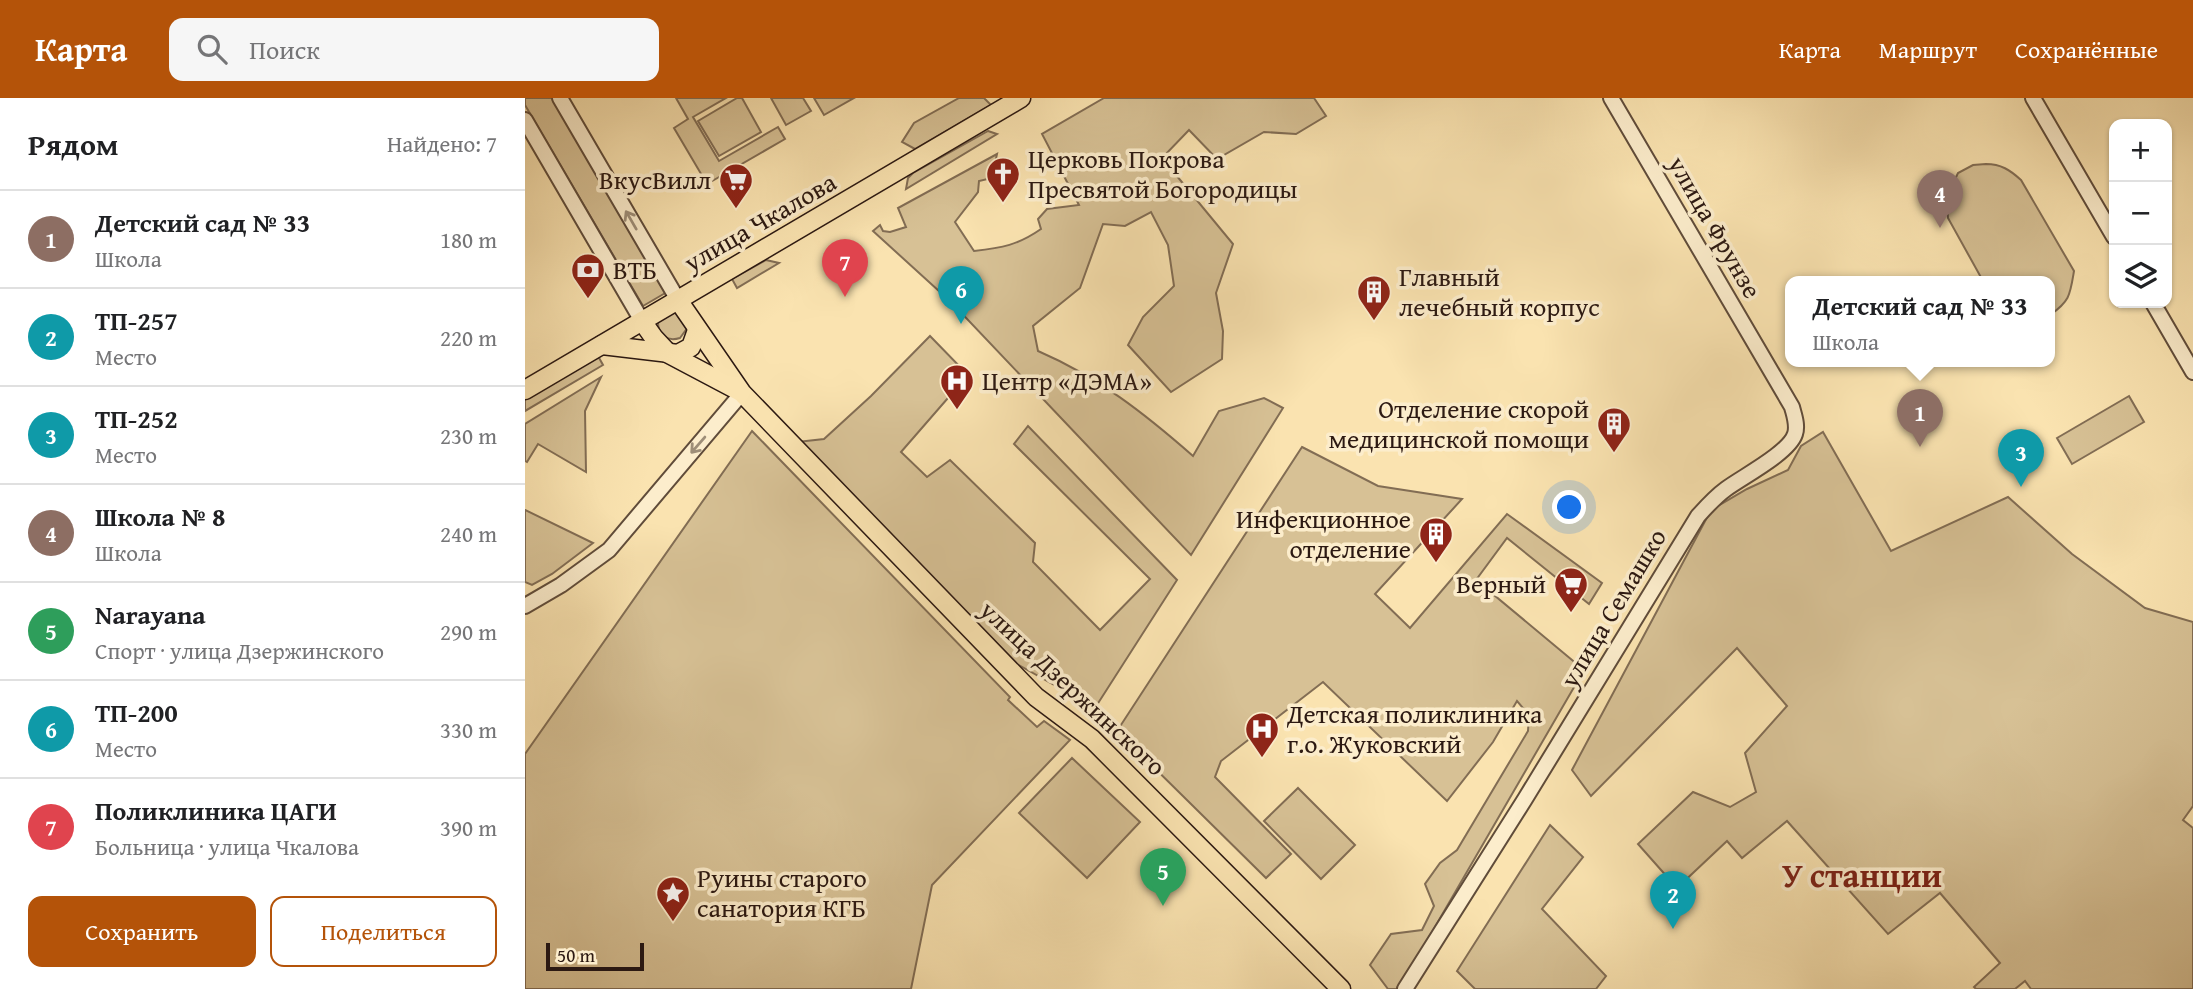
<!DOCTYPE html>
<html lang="ru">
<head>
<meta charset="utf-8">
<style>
  body { margin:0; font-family:"Gentium Book Plus",serif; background:#f6f6f6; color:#202124 }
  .controls { position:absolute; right:21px; top:21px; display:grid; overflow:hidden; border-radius:14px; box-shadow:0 2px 5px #0004 }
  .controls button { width:63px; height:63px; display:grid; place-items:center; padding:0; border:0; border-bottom:2px solid #e0e0e0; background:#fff; color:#202124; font:35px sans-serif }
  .scale { position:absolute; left:21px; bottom:18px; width:98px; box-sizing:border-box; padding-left:7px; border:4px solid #2c1912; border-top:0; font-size:19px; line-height:24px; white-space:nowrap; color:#2c1912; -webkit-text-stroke:5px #fcedcc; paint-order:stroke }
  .you { position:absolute; left:1045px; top:410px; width:24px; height:24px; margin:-18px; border:5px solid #fff; border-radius:50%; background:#1a73e8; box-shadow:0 0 0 10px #1a73e833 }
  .badge { display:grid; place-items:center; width:46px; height:46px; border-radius:50%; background:#b45309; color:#fff; font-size:23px; font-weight:700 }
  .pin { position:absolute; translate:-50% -58px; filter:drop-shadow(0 2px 4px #0008) }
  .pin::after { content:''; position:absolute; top:37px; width:24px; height:21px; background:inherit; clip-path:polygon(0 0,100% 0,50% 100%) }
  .popup { position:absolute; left:1260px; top:178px; width:270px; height:91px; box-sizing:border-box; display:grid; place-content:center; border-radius:14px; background:#fff; filter:drop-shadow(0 2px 5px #0005); font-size:23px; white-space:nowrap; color:#757577 }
  .popup b { font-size:26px; color:#202124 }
  .popup::after { content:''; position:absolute; left:50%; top:100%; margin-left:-14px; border:14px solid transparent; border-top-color:#fff }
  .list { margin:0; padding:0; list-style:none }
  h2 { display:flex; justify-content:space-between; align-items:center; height:91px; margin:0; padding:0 28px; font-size:30px }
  h2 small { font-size:23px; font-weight:400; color:#757577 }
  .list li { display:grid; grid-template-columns:46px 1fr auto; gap:21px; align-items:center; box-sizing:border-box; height:98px; padding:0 28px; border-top:2px solid #e0e0e0 }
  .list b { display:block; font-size:26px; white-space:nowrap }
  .list p { margin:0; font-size:23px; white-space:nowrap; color:#757577 }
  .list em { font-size:23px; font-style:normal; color:#757577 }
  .actions { display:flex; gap:14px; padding:21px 28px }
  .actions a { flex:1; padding:16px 0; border:2px solid #b45309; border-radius:14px; text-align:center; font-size:24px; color:#b45309 }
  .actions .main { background:#b45309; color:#fff }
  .icon { flex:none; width:38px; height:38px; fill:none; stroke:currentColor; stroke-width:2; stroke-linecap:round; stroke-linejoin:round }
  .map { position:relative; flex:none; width:1668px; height:891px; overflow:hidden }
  header { display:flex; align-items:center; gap:42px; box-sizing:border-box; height:98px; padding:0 35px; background:#b45309; color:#fff }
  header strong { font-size:33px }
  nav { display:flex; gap:38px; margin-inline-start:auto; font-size:24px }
  .search { width:490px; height:63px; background:#f6f6f6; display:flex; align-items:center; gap:18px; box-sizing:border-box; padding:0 24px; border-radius:14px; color:#757577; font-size:26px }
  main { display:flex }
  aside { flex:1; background:#fff }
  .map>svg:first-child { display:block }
  .green { fill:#d7c195; stroke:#826d54; stroke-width:2 }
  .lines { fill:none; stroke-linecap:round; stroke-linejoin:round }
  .minor-casing { stroke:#604c3a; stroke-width:18 }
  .major-casing { stroke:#2c1912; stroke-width:21 }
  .minor { stroke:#fcedcc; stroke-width:14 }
  .major { stroke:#fae3b0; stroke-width:18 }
  .oneway { stroke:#9e8e78 }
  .labels { text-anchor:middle; stroke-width:7; stroke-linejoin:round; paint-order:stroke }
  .poi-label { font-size:26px; fill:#2c1912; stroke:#fcedcc; text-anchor:start }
  .street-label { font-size:26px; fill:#2c1912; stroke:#fcedcc }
  .district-label { font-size:33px; font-weight:bold; fill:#7a1f14; stroke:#fcedcc }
</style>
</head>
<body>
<header>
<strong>Карта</strong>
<div class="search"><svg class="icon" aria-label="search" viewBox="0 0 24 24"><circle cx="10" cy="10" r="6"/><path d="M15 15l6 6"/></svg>Поиск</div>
<nav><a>Карта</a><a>Маршрут</a><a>Сохранённые</a></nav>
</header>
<main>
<aside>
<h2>Рядом<small>Найдено: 7</small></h2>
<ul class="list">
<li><span class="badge" style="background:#8d6e63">1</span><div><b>Детский сад № 33</b><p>Школа</p></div><em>180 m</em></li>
<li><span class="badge" style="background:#0f9aa8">2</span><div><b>ТП-257</b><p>Место</p></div><em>220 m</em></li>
<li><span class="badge" style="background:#0f9aa8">3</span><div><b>ТП-252</b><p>Место</p></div><em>230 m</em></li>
<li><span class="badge" style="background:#8d6e63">4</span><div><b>Школа № 8</b><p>Школа</p></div><em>240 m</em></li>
<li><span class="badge" style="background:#2e9e5b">5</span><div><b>Narayana</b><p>Спорт · улица Дзержинского</p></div><em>290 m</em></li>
<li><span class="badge" style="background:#0f9aa8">6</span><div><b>ТП-200</b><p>Место</p></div><em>330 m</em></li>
<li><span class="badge" style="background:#e0444e">7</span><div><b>Поликлиника ЦАГИ</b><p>Больница · улица Чкалова</p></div><em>390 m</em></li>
</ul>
<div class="actions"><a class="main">Сохранить</a><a>Поделиться</a></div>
</aside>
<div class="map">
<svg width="1668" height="891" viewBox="0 0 1668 891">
  <rect width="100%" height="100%" fill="#fae3b0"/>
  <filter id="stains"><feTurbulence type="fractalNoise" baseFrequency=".00286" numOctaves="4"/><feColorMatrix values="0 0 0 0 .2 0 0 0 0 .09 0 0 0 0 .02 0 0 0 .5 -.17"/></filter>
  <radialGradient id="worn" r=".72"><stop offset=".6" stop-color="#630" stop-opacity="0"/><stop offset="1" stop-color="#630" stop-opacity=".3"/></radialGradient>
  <g class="green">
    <path d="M0,0H28L142,194L118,208L0,7Z"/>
    <path d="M151,0H201L168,19L194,63L253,29L260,41L182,86L149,30L163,21Z"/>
    <path d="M212,0H217L236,34L194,58L173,23Z"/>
    <path d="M246,0H278L286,13L261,27Z"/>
    <path d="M289,0H329L299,17Z"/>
    <path d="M434,0H459L466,7L390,51L377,44L389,25Z"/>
    <path d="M579,0H789L801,18L771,36L739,34L692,61L664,32L637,60L708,146L691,195L698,233L697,261L646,294L603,247L618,219L649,188L643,147L626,114L600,128L578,126L555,190L508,228L513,253C573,279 619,315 668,358L694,313L739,300L758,310L666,457L426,204L348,133L355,127L358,133L365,134L381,129L373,110L472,56L467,80L454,83L453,94L430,124L449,153C477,150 493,147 516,131L513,121L522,111L554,107L517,36Z"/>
    <path d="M463,33L472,36L381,91L383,80L388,75Z"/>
    <path d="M1461,66C1476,66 1485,72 1496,82L1549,173C1545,197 1545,203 1525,217L1524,183H1458L1423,120L1422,106L1424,94L1433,75L1448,67Z"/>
    <path d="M241,162L254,165L212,190L207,181Z"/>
    <path d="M150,212L163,229L155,240C142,244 133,237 133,224Z"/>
    <path d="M405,238L443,277L376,354L402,379L425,362L510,445L508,464L575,532L625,481L489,346L503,328L652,482L570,610L492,566L272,344L299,341L346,298Z"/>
    <path d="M73,258L78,267L0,313V301Z"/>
    <path d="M76,279L60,313L61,374L13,346L2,364L0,363V326Z"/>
    <path d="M1604,298L1619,324L1547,366L1532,340Z"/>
    <path d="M227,333L485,599L483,602L512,629L519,623L545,642L407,787L386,891H0V656Z"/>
    <path d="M1298,334L1366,453L1483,399L1547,456L1620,510L1668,524V708L1658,722L1668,730V891H1506L1500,883L1490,891H1451L1449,889L1475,865L1415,795L1363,836L1262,723L1217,760L1202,743L1152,790L1113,746L1168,694L1205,709L1231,694L1220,655L1262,608L1212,550L1066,698L1047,672L1186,412L1222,391L1263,372L1276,348Z"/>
    <path d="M777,349L853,388L937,401L850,496L885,530L982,416L1077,485L1064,506L982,440L951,482L1059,572L874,891H863L845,867L866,836L897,832L909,808L900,786L915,765L932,752L1003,633L1004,617L992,603L968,644L922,703L798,584L696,663L690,679L766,756L741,780L592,633Z"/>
    <path d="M0,412L68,445L27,476L7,487L0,484Z"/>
    <path d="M547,660L615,724L562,780L494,715Z"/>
    <path d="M773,690L830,747L796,781L739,723Z"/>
    <path d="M1025,727L1058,759L1017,811L1081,878L1071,891H950L932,873Z"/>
  </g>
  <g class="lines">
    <g class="minor-casing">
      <g id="minor">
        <path d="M35,0L153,202"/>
        <path d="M1508,0L1589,139"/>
        <path d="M0,22L117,223"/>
        <path d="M1628,205L1668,274"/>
        <path d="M0,508L36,487L84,452L217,295"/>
        <path d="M880,891L1000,701L1173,418C1182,408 1190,399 1201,391C1217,379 1264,355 1270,336C1273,327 1269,317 1267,309L1086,0"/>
      </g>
    </g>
    <g class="major-casing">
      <g id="major">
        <path d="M153,202L217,295L511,599L567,641L816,891"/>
        <path d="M117,223L129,240L144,256L214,293"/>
        <path d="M77,247L153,256L166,249L172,232"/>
        <path d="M0,292L496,0"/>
      </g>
    </g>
    <use href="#minor" class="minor"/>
    <use href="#major" class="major"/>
  </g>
  <defs><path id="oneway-shaft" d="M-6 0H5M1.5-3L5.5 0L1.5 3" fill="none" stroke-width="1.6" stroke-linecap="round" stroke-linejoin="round" transform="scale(1.75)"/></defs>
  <g class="oneway">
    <use href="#oneway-shaft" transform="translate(106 122) rotate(-120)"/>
    <use href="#oneway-shaft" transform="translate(173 347) rotate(131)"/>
  </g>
  <defs>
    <g id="church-pin" transform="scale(1.75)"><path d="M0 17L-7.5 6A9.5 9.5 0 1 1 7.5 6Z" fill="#8f2418" stroke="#fcedcc"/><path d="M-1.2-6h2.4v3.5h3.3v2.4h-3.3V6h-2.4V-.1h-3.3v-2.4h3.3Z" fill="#fff"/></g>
    <g id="supermarket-pin" transform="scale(1.75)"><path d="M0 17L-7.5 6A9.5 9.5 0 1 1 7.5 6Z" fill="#8f2418" stroke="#fcedcc"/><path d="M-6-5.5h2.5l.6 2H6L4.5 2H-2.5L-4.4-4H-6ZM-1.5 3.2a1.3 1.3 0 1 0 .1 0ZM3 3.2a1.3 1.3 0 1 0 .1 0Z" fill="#fff"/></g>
    <g id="bank-pin" transform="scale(1.75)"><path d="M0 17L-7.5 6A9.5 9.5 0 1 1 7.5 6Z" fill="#8f2418" stroke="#fcedcc"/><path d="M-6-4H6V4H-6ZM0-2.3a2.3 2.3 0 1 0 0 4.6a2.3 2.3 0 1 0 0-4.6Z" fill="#fff"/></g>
    <g id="building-pin" transform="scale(1.75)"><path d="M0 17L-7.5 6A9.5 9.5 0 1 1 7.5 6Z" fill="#8f2418" stroke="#fcedcc"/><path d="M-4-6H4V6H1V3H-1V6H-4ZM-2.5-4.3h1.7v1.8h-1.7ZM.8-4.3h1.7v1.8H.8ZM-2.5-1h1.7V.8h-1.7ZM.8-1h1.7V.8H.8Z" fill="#fff"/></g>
    <g id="hospital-pin" transform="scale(1.75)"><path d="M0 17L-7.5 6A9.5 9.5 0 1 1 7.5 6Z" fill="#8f2418" stroke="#fcedcc"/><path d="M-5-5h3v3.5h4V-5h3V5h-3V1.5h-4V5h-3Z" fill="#fff"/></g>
    <g id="sight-pin" transform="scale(1.75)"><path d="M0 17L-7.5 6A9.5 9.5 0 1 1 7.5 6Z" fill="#8f2418" stroke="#fcedcc"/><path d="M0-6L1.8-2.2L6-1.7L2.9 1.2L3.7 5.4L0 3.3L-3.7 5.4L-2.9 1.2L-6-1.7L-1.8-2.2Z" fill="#fff"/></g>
  </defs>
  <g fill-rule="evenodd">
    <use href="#church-pin" x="478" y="76"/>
    <use href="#supermarket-pin" x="211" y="82"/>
    <use href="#bank-pin" x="63" y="172"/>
    <use href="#building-pin" x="849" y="194"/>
    <use href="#hospital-pin" x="432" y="283"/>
    <use href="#building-pin" x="1089" y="326"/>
    <use href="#building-pin" x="911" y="436"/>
    <use href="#supermarket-pin" x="1046" y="486"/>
    <use href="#hospital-pin" x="737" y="631"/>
    <use href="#sight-pin" x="148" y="795"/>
  </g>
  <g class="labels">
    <g class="poi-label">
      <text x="503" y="70">Церковь Покрова<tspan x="503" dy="30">Пресвятой Богородицы</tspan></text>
      <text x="186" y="91" text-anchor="end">ВкусВилл</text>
      <text x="88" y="181">ВТБ</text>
      <text x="874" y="188">Главный<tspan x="874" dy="30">лечебный корпус</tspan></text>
      <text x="457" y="292">Центр «ДЭМА»</text>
      <text x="1064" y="320" text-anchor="end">Отделение скорой<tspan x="1064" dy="30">медицинской помощи</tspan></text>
      <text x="886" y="430" text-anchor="end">Инфекционное<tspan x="886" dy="30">отделение</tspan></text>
      <text x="1021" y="495" text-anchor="end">Верный</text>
      <text x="762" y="625">Детская поликлиника<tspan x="762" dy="30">г.о. Жуковский</tspan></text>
      <text x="172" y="789">Руины старого<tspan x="172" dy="30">санатория КГБ</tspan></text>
    </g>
    <g class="street-label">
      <text transform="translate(235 124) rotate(-30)" y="9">улица Чкалова</text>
      <text transform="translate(1190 129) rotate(60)" y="9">улица Фрунзе</text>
      <text transform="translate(1088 510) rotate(-59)" y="9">улица Семашко</text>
      <text transform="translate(548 590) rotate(43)" y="9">улица Дзержинского</text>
    </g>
    <g class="district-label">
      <text x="1337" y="789">У станции</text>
    </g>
  </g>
  <rect width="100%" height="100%" filter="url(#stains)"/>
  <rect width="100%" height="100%" fill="url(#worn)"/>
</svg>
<div class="controls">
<button>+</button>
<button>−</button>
<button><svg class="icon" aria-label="layers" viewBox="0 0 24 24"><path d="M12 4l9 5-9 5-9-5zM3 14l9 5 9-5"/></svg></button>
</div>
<div class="scale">50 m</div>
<div class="you"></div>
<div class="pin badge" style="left:1395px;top:349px;background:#8d6e63">1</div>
<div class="popup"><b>Детский сад № 33</b>Школа</div>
<div class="pin badge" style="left:1148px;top:831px;background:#0f9aa8">2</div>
<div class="pin badge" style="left:1496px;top:389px;background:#0f9aa8">3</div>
<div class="pin badge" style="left:1415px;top:130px;background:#8d6e63">4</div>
<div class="pin badge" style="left:638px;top:808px;background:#2e9e5b">5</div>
<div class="pin badge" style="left:436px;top:226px;background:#0f9aa8">6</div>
<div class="pin badge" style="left:320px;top:199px;background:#e0444e">7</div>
</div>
</main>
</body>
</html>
